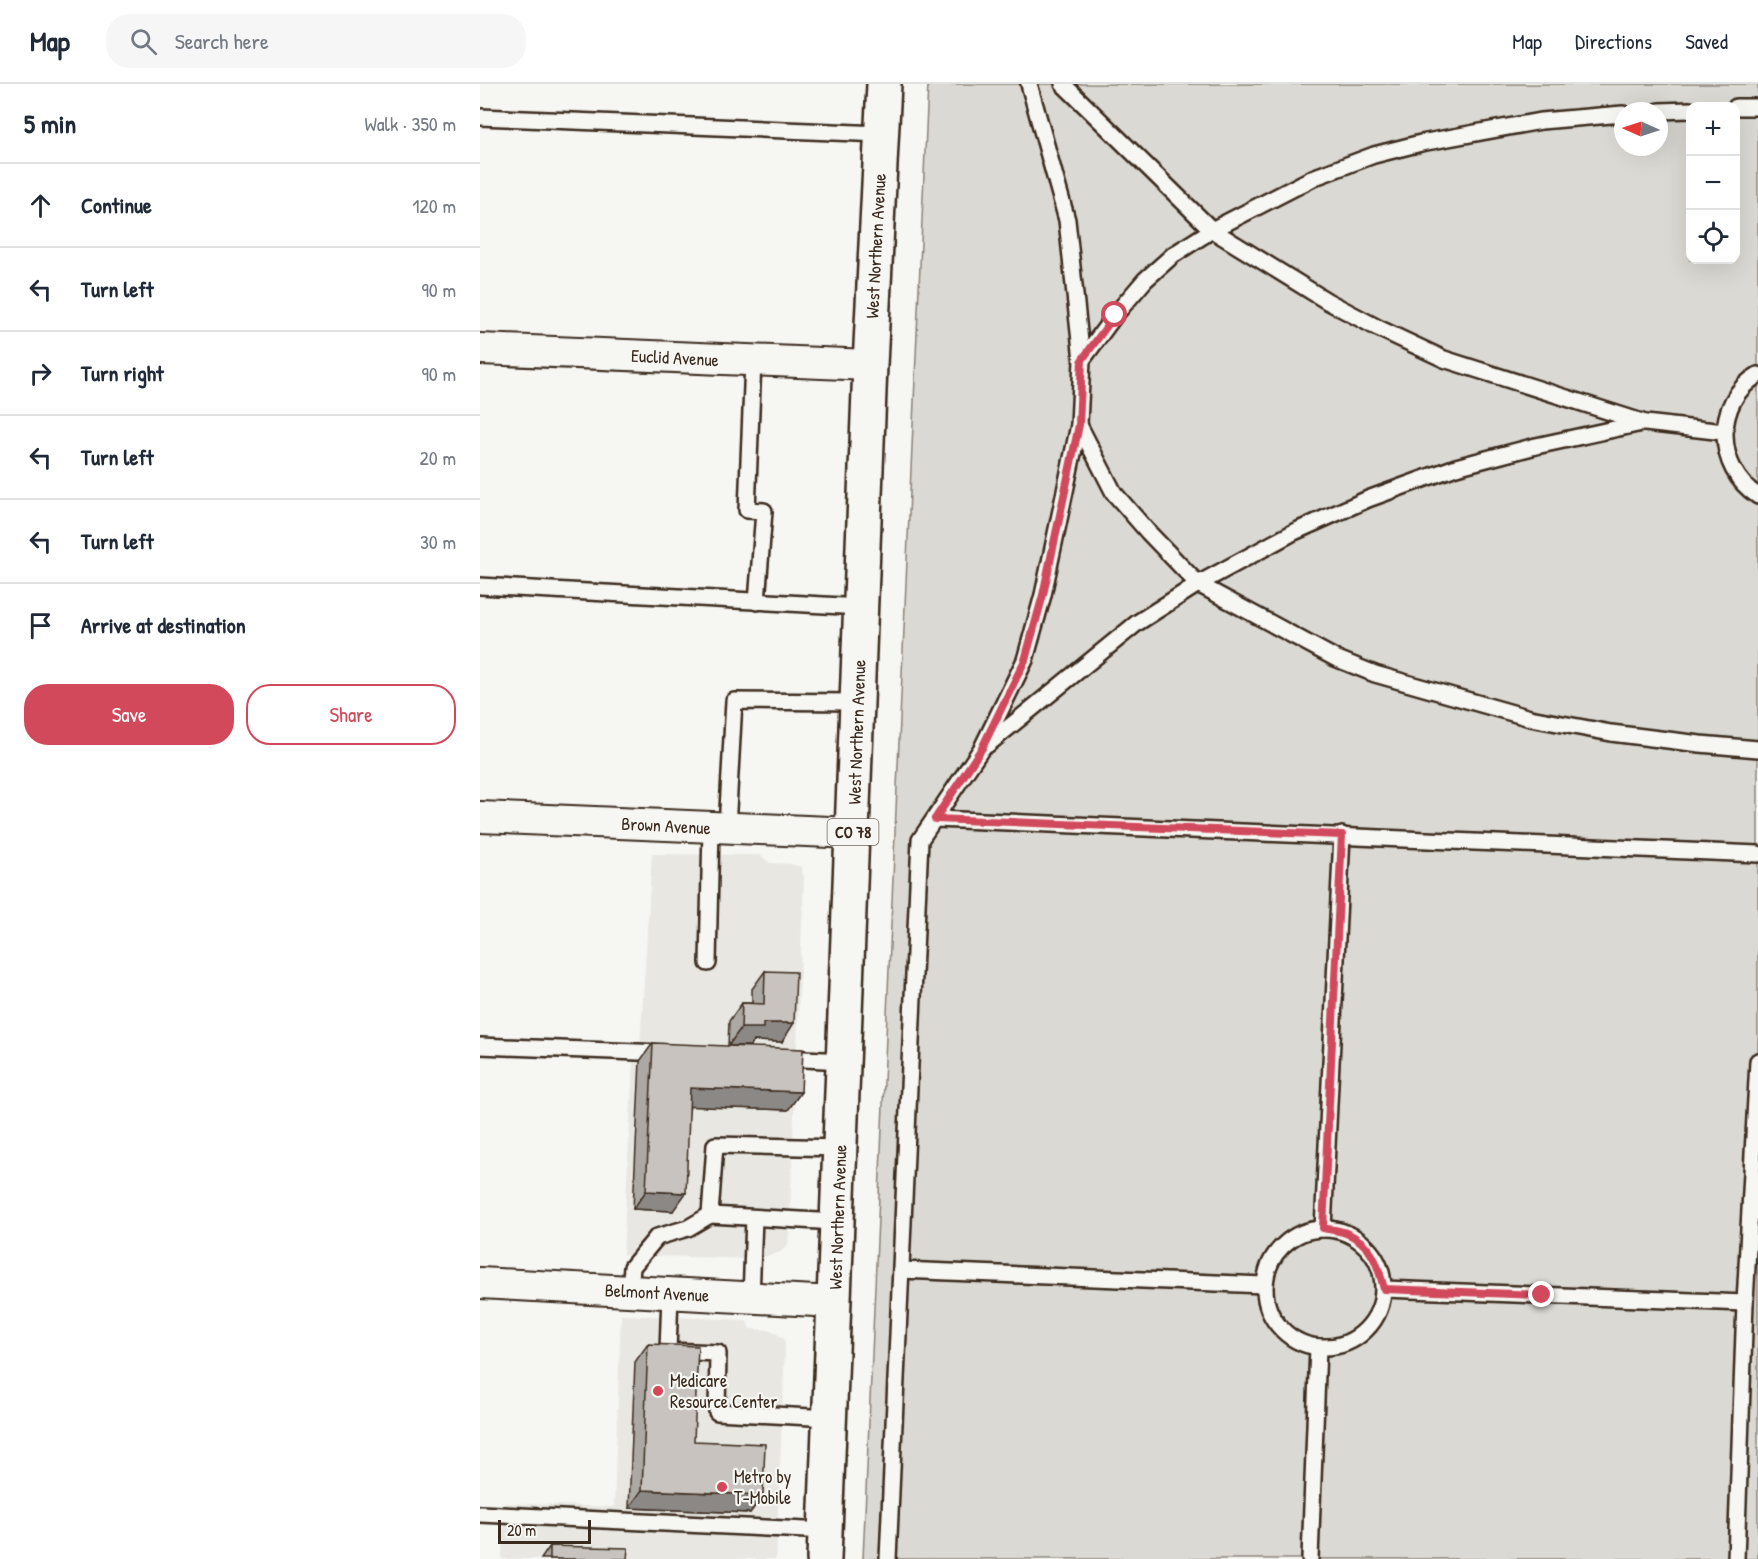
<!DOCTYPE html>
<html lang="en">
<head>
<meta charset="utf-8">
<style>
  body { margin:0; font-family:"Patrick Hand",sans-serif; background:#f6f6f7; color:#1f2937 }
  .controls { position:absolute; right:18px; top:18px; display:grid; overflow:hidden; border-radius:12px; box-shadow:0 6px 24px #0002 }
  .controls button { width:54px; height:54px; display:grid; place-items:center; padding:0; border:0; border-bottom:2px solid #e0e1e3; background:#fff; color:#1f2937; font:30px sans-serif }
  .compass { position:absolute; left:1134px; top:18px; width:54px; height:54px; border-radius:50%; background:#fff; box-shadow:0 6px 24px #0002; rotate:273deg }
  .scale { position:absolute; left:18px; bottom:15px; width:93px; box-sizing:border-box; padding-left:6px; border:3px solid #3b2a1e; border-top:0; font-size:16px; line-height:21px; white-space:nowrap; color:#3b2a1e; -webkit-text-stroke:4px #f6f6f2; paint-order:stroke }
  .stop { position:absolute; width:18px; height:18px; margin:-14px; border:4px solid #d1495b; border-radius:50%; background:#fff }
  .stop.end { background:#d1495b; border-color:#fff; box-shadow:0 2px 6px #0008 }
  .list { margin:0; padding:0; list-style:none }
  h2 { display:flex; justify-content:space-between; align-items:center; height:78px; margin:0; padding:0 24px; font-size:26px }
  h2 small { font-size:20px; font-weight:400; color:#747a83 }
  .list li { display:grid; grid-template-columns:39px 1fr auto; gap:18px; align-items:center; box-sizing:border-box; height:84px; padding:0 24px; border-top:2px solid #e0e1e3 }
  .list b { display:block; font-size:22px; white-space:nowrap }
  .list em { font-size:20px; font-style:normal; color:#747a83 }
  .actions { display:flex; gap:12px; padding:18px 24px }
  .actions a { flex:1; padding:14px 0; border:2px solid #d1495b; border-radius:24px; text-align:center; font-size:21px; color:#d1495b }
  .actions .main { background:#d1495b; color:#fff }
  .icon { flex:none; width:33px; height:33px; fill:none; stroke:currentColor; stroke-width:2; stroke-linecap:round; stroke-linejoin:round }
  .map { position:relative; flex:none; width:1278px; height:1475px; overflow:hidden }
  header { display:flex; align-items:center; gap:36px; box-sizing:border-box; height:84px; padding:0 30px; background:#fff; border-bottom:2px solid #e0e1e3 }
  header strong { font-size:28px }
  nav { display:flex; gap:33px; margin-inline-start:auto; font-size:21px }
  .search { width:420px; height:54px; background:#f6f6f7; display:flex; align-items:center; gap:15px; box-sizing:border-box; padding:0 21px; border-radius:24px; color:#747a83; font-size:22px }
  main { display:flex }
  aside { flex:1; background:#fff }
  .map>svg:first-child { display:block }
  .built { fill:#e8e7e2 }
  .green { fill:#dad9d3; stroke:#8a8278; stroke-width:1.5; fill-rule:evenodd }
  .lines { fill:none; stroke-linecap:round; stroke-linejoin:round }
  .lane-casing { stroke:#3b2a1e; stroke-width:20 }
  .street-casing { stroke:#3b2a1e; stroke-width:34 }
  .primary-casing { stroke:#3b2a1e; stroke-width:38 }
  .lane { stroke:#f6f6f2; stroke-width:15 }
  .street { stroke:#f6f6f2; stroke-width:30 }
  .primary { stroke:#f6f6f2; stroke-width:33 }
  .wall { fill:#aca8a3; stroke:#3b2a1e; stroke-width:1.5 }
  .shaded-wall { fill:#8c8885; stroke:#3b2a1e; stroke-width:1.5 }
  .building { fill:#c8c3be; stroke:#3b2a1e; stroke-width:1.5 }
  .route { stroke:#d1495b; stroke-width:8 }
  .poi-dot { fill:#d1495b; stroke:#f6f6f2; stroke-width:2 }
  .labels { text-anchor:middle; stroke-width:4.5; stroke-linejoin:round; paint-order:stroke }
  .shield { fill:#f6f6f2; stroke:#73675e; stroke-width:1.5 }
  .shield-label { font-size:16px; font-weight:bold; fill:#3b2a1e }
  .street-label { font-size:18px; fill:#3b2a1e; stroke:#f6f6f2 }
  .poi-label { font-size:18px; fill:#3b2a1e; stroke:#f6f6f2; text-anchor:start }
</style>
</head>
<body>
<header>
<strong>Map</strong>
<div class="search"><svg class="icon" aria-label="search" viewBox="0 0 24 24"><circle cx="10" cy="10" r="6"/><path d="M15 15l6 6"/></svg>Search here</div>
<nav><a>Map</a><a>Directions</a><a>Saved</a></nav>
</header>
<main>
<aside>
<h2>5 min<small>Walk · 350 m</small></h2>
<ul class="list">
<li><svg class="icon" aria-label="ahead" viewBox="0 0 24 24"><path d="M12 20V5M6 11l6-6 6 6"/></svg><div><b>Continue</b></div><em>120 m</em></li>
<li><svg class="icon" aria-label="left" viewBox="0 0 24 24"><path d="M17 20v-9H6M10 6l-5 5 5 5"/></svg><div><b>Turn left</b></div><em>90 m</em></li>
<li><svg class="icon" aria-label="right" viewBox="0 0 24 24"><path d="M7 20v-9h11M14 6l5 5-5 5"/></svg><div><b>Turn right</b></div><em>90 m</em></li>
<li><svg class="icon" aria-label="left" viewBox="0 0 24 24"><path d="M17 20v-9H6M10 6l-5 5 5 5"/></svg><div><b>Turn left</b></div><em>20 m</em></li>
<li><svg class="icon" aria-label="left" viewBox="0 0 24 24"><path d="M17 20v-9H6M10 6l-5 5 5 5"/></svg><div><b>Turn left</b></div><em>30 m</em></li>
<li><svg class="icon" aria-label="arrive" viewBox="0 0 24 24"><path d="M6 21V4h12l-3 4 3 4H6"/></svg><div><b>Arrive at destination</b></div></li>
</ul>
<div class="actions"><a class="main">Save</a><a>Share</a></div>
</aside>
<div class="map">
<svg width="1278" height="1475" viewBox="0 0 1278 1475">
  <rect width="100%" height="100%" fill="#f6f6f2"/>
  <filter id="ink" filterUnits="userSpaceOnUse"><feTurbulence type="fractalNoise" baseFrequency=".0167" numOctaves="2"/><feDisplacementMap in="SourceGraphic" scale="12" xChannelSelector="R" yChannelSelector="G"/><feConvolveMatrix kernelMatrix="1 2 1 2 8 2 1 2 1" color-interpolation-filters="sRGB"/></filter>
  <g filter="url(#ink)">
    <g class="built">
      <path d="M172,770L280,771L290,779L310,780L321,783L324,793L309,1151L308,1161L300,1168L291,1171L275,1175L143,1171L154,962H160Z"/>
      <path d="M141,1231L266,1236L270,1245L291,1246L304,1255L305,1262L296,1475H22L24,1419L134,1423Z"/>
    </g>
    <path class="green" d="M448,0H1278V1475H383ZM1210,22H1256V176H1210ZM1143,27H1179V63H1143Z"/>
    <g class="lines">
      <g class="lane-casing">
        <g id="lane">
          <path d="M583,0L732,146L847,217L898,244L964,275L1165,339L1244,348"/>
          <path d="M1256,23H1278"/>
          <path d="M1179,27L1210,26"/>
          <path d="M0,33L401,50"/>
          <path d="M602,276L635,231L665,196L693,171L732,146L835,93L894,71L941,59L1061,37L1143,30"/>
          <path d="M273,277L267,426L284,427L277,518"/>
          <path d="M1278,291C1233,317 1235,385 1278,412"/>
          <path d="M599,341L634,409L668,448L718,500L855,574L895,590L1050,634L1131,649L1220,660L1278,665"/>
          <path d="M0,502L381,523"/>
          <path d="M507,661L657,539L718,500L814,448L888,415L976,383L1056,362L1162,339"/>
          <path d="M455,735L1278,770"/>
          <path d="M247,744L254,617L378,618"/>
          <path d="M228,879L231,744"/>
          <path d="M0,962L184,969"/>
          <path d="M304,974L364,977"/>
          <path d="M357,1138L230,1131L235,1061L360,1064"/>
          <path d="M843,1145L862,751"/>
          <circle cx="844" cy="1204" r="59"/>
          <path d="M421,1186L784,1201"/>
          <path d="M904,1205L1265,1219"/>
          <path d="M150,1208L152,1183L177,1153L208,1144L230,1131"/>
          <path d="M190,1210L188,1267L238,1269L237,1328L350,1334"/>
          <path d="M271,1214L274,1134"/>
          <path d="M0,1430L346,1447"/>
          <path d="M408,1475L440,756L502,664L545,576L563,511L599,341L602,276L587,136L549,0"/>
          <path d="M830,1475L838,1263"/>
          <path d="M1256,1475L1265,1219L1278,977"/>
        </g>
      </g>
      <g class="street-casing">
        <g id="street">
          <path d="M0,265L390,281"/>
          <path d="M0,733L373,749"/>
          <path d="M0,1199L354,1218"/>
        </g>
      </g>
      <g class="primary-casing">
        <path id="primary" d="M344,1475L390,281L404,0"/>
      </g>
      <use href="#lane" class="lane"/>
      <use href="#street" class="street"/>
      <use href="#primary" class="primary"/>
    </g>
    <g class="wall">
      <path d="M285,887L302,958L274,957L270,962H248L249,937L262,919H272V905Z"/>
      <path d="M173,959L321,1008L308,1026L210,1022L193,1127L153,1125L160,977Z"/>
      <path d="M168,1260L214,1357L283,1411L270,1429L149,1424L155,1278Z"/>
      <path d="M70,1462L147,1475H61Z"/>
    </g>
    <g class="shaded-wall">
      <path d="M283,939H314L302,958L274,957L270,962H248L261,944Z"/>
      <path d="M210,1004L321,1008L308,1026L198,1022Z"/>
      <path d="M166,1107L206,1109L193,1127L153,1125Z"/>
      <path d="M162,1406L283,1411L270,1429L149,1424Z"/>
    </g>
    <g class="building">
      <path d="M285,887L316,888L314,939H283V944H261L262,919L284,920Z"/>
      <path d="M173,959L323,965L321,1008L210,1004L206,1109L166,1107Z"/>
      <path d="M168,1260L218,1262L214,1357L285,1360L283,1411L162,1406Z"/>
      <path d="M70,1462L148,1464L147,1475H70Z"/>
    </g>
  </g>
  <g class="lines" filter="url(#ink)">
    <path class="route" d="M635,231L602,276L599,341L563,511L545,576L502,664L455,735L862,751L843,1144C850,1146 859,1146 866,1149C892,1159 898,1181 904,1205L1062,1211"/>
  </g>
  <g class="poi-dot">
    <circle cx="178" cy="1307" r="6"/>
    <circle cx="242" cy="1403" r="6"/>
  </g>
  <g class="labels">
    <rect class="shield" x="347.5" y="735" width="51" height="26" rx="4.5"/>
    <g class="shield-label">
      <text x="373" y="754">CO 78</text>
    </g>
    <g class="street-label">
      <text transform="translate(396 162) rotate(-87)" y="6">West Northern Avenue</text>
      <text transform="translate(195 274) rotate(3)" y="6">Euclid Avenue</text>
      <text transform="translate(377 648) rotate(-88)" y="6">West Northern Avenue</text>
      <text transform="translate(186 742) rotate(3)" y="6">Brown Avenue</text>
      <text transform="translate(358 1133) rotate(-88)" y="6">West Northern Avenue</text>
      <text transform="translate(177 1209) rotate(3)" y="6">Belmont Avenue</text>
    </g>
    <g class="poi-label">
      <text x="190" y="1303">Medicare<tspan x="190" dy="21">Resource Center</tspan></text>
      <text x="254" y="1399">Metro by<tspan x="254" dy="21">T-Mobile</tspan></text>
    </g>
  </g>
</svg>
<div class="controls">
<button>+</button>
<button>−</button>
<button><svg class="icon" aria-label="locate" viewBox="0 0 24 24"><circle cx="12" cy="12" r="6"/><path d="M12 2v4M12 18v4M2 12h4M18 12h4"/></svg></button>
</div>
<svg class="compass" viewBox="-18 -18 36 36"><path d="M0-13l5 13h-10z" fill="#e53935"/><path d="M0 13l5-13h-10z" fill="#747a83"/></svg>
<div class="scale">20 m</div>
<div class="stop" style="left:635px;top:231px"></div>
<div class="stop end" style="left:1062px;top:1211px"></div>
</div>
</main>
</body>
</html>
